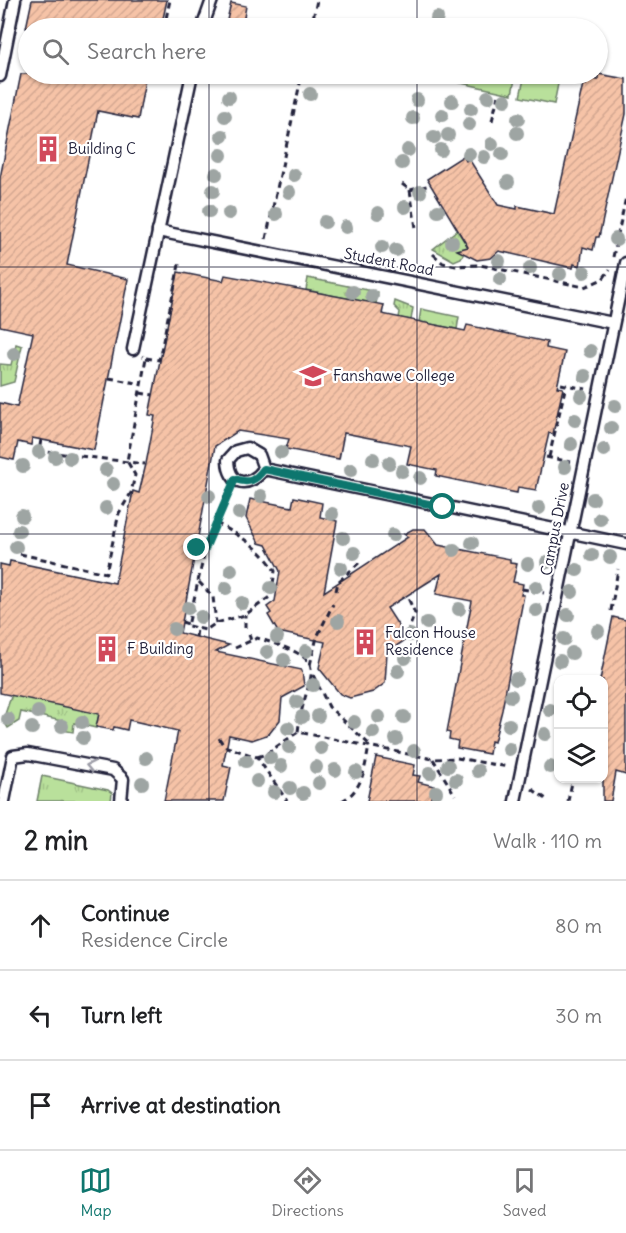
<!DOCTYPE html>
<html lang="en">
<head>
<meta charset="utf-8">
<style>
  body { margin:0; font-family:Delius,sans-serif; background:#f2f2f2; color:#202124 }
  .controls { position:absolute; right:18px; bottom:18px; display:grid; overflow:hidden; border-radius:12px; box-shadow:0 2px 4px #0004 }
  .controls button { width:54px; height:54px; display:grid; place-items:center; padding:0; border:0; border-bottom:2px solid #e0e0e0; background:#fff; color:#202124; font:30px sans-serif }
  .stop { position:absolute; width:18px; height:18px; margin:-14px; border:4px solid #0f766e; border-radius:50%; background:#fff }
  .stop.end { background:#0f766e; border-color:#fff; box-shadow:0 2px 6px #0008 }
  .list { margin:0; padding:0; list-style:none }
  h2 { display:flex; justify-content:space-between; align-items:center; height:78px; margin:0; padding:0 24px; font-size:26px }
  h2 small { font-size:20px; font-weight:400; color:#757577 }
  .list li { display:grid; grid-template-columns:39px 1fr auto; gap:18px; align-items:center; box-sizing:border-box; height:90px; padding:0 24px; border-top:2px solid #e0e0e0 }
  .list b { display:block; font-size:22px; white-space:nowrap }
  .list p { margin:0; font-size:20px; white-space:nowrap; color:#757577 }
  .list em { font-size:20px; font-style:normal; color:#757577 }
  .icon { flex:none; width:33px; height:33px; fill:none; stroke:currentColor; stroke-width:2; stroke-linecap:round; stroke-linejoin:round }
  .map { position:relative; flex:none; width:626px; height:801px; overflow:hidden }
  .search { position:absolute; background:#fff; box-shadow:0 2px 4px #0004; left:18px; right:18px; top:18px; height:66px; display:flex; align-items:center; gap:15px; box-sizing:border-box; padding:0 21px; border-radius:33px; color:#757577; font-size:22px }
  .sheet { height:348px; background:#fff }
  nav { display:flex; justify-content:space-around; align-items:center; box-sizing:border-box; height:84px; border-top:2px solid #e0e0e0; background:#fff; font-size:16px; color:#757577 }
  nav a { display:grid; justify-items:center; gap:3px }
  nav .on { color:#0f766e }
  .map>svg:first-child { display:block }
  .grass { fill:url(#grass-tufts); stroke:#6e816b; stroke-width:1.5 }
  .garden { fill:#b9e09b; stroke:#6e816b; stroke-width:1.5 }
  .building { fill:url(#building-hatch); stroke:#22223b; stroke-width:1.5 }
  .lines { fill:none; stroke-linecap:round; stroke-linejoin:round }
  .service-casing { stroke:#22223b; stroke-width:15 }
  .path { stroke:#22223b; stroke-width:3; stroke-dasharray:6 4.5; stroke-linecap:butt }
  .service { stroke:#fff; stroke-width:10 }
  .tree { fill:#9ea5a3 }
  .oneway { stroke:#9c9ca7 }
  .route { stroke:#0f766e; stroke-width:8 }
  .grid { fill:none; stroke:#22223b; stroke-width:1.5; stroke-opacity:0.55 }
  .labels { text-anchor:middle; stroke-width:4.5; stroke-linejoin:round; paint-order:stroke }
  .poi-label { font-size:15px; fill:#22223b; stroke:#fff; text-anchor:start }
  .street-label { font-size:15px; fill:#22223b; stroke:#fff }
</style>
</head>
<body>
<div class="map">
<svg width="626" height="801" viewBox="0 0 626 801">
  <defs>
    <pattern id="grass-tufts" width="24" height="20" patternUnits="userSpaceOnUse" patternTransform="scale(1.5)"><rect width="24" height="20" fill="#b9e09b"/><path d="M3 7l-1-3M5 7V3M7 7l1-3M15 17l-1-3M17 17v-4M19 17l1-3" fill="none" stroke="#9fc086"/></pattern>
    <pattern id="building-hatch" width="6" height="6" patternUnits="userSpaceOnUse" patternTransform="scale(1.5)"><rect width="6" height="6" fill="#f6c3a7"/><path d="M-1 1l2-2M0 6l6-6M5 7l2-2" fill="none" stroke="#d3a791"/></pattern>
  </defs>
  <rect width="100%" height="100%" fill="#fff"/>
  <filter id="ink" filterUnits="userSpaceOnUse"><feTurbulence type="fractalNoise" baseFrequency=".0167" numOctaves="2"/><feDisplacementMap in="SourceGraphic" scale="12" xChannelSelector="R" yChannelSelector="G"/><feConvolveMatrix kernelMatrix="1 2 1 2 8 2 1 2 1" color-interpolation-filters="sRGB"/></filter>
  <g filter="url(#ink)">
    <g class="grass">
      <path d="M457,230L464,241L471,242L461,258L454,261L433,249Z"/>
      <path d="M308,278L378,292L376,304L306,290Z"/>
      <path d="M395,301L413,308L411,320L399,318L400,312L394,306Z"/>
      <path d="M421,309L459,317L457,329L419,322Z"/>
      <path d="M16,344L22,346L14,382L0,386V364L11,365Z"/>
      <path d="M13,691L99,714L96,728L74,723L73,732L61,730L62,721L21,712L19,721L8,728L3,720Z"/>
      <path d="M42,776L108,790L112,793L111,801H37Z"/>
    </g>
    <g class="garden">
      <path d="M439,74H516L512,94L438,78Z"/>
      <path d="M525,74H560L554,104L520,97Z"/>
    </g>
    <g class="building">
      <path d="M32,0H167L161,28H26Z"/>
      <path d="M231,3L246,6L243,23L227,20Z"/>
      <path d="M21,74H146L138,119L98,111L67,265L128,279L94,450L32,438L31,445L18,442L14,460L0,457V403L17,407L33,333L0,326V178Z"/>
      <path d="M598,74L626,79V114L599,237H596L593,250L583,247L580,266L574,264L573,268L499,251L491,258L477,260L457,250L468,247L427,179L463,156L466,161L469,159L498,205L517,209V206L554,214L583,84L586,85L588,78L598,80Z"/>
      <path d="M178,272L223,281L225,275L384,305L382,314L465,331L467,325L547,342L546,348L565,352L557,387L563,388L553,434L549,433L536,490L518,487L517,493L436,476L437,470L407,464L411,446L344,433L339,459L286,449L289,439L238,431L215,446L180,633L229,645L216,652L302,670L304,686L282,698L280,720L269,734L252,740L229,735L223,765L231,767L224,801H164L178,731L129,720L127,730L114,727L113,730L96,727L99,714L0,693V564L9,566L10,561L115,583L133,491L139,493L146,464L155,416L149,415Z"/>
      <path d="M294,497L322,503L320,517L337,521L324,592L408,537L404,534L413,529H425L438,545L510,559V563L517,564L513,582L523,584L521,595H524L502,710L494,742L491,741L489,754L457,748L458,741L449,739L450,733L447,732L472,601L436,594L441,574L387,608L407,639L387,652L385,683L373,692L350,698L340,694L319,668L325,642L278,632L268,615L271,613L267,607L275,601L280,571L266,545L259,543L246,518L250,499L292,507Z"/>
      <path d="M613,617L626,620V775L616,772L611,801H603V680H600Z"/>
      <path d="M376,757L415,765L413,775L420,776L418,782L434,786L430,801H367Z"/>
    </g>
    <g class="lines">
      <g class="service-casing">
        <g id="service">
          <path d="M202,28L212,0"/>
          <path d="M0,76L15,0"/>
          <path d="M158,231L613,323"/>
          <path d="M133,349L192,74"/>
          <path d="M264,469C249,489 229,486 228,460L236,451L247,448L259,455L264,469L626,544"/>
          <path d="M4,801L13,756L28,754L113,770L123,779L121,801"/>
          <path d="M515,801L626,263"/>
        </g>
      </g>
      <g class="path">
        <path d="M164,28L170,0"/>
        <path d="M233,28L234,24"/>
        <path d="M311,28L317,0"/>
        <path d="M492,121L498,96"/>
        <path d="M402,184L410,190L431,185"/>
        <path d="M410,190L416,228"/>
        <path d="M266,239L302,74"/>
        <path d="M433,254L443,263L456,266L480,265L584,287L603,279L610,269"/>
        <path d="M613,257L626,197"/>
        <path d="M146,358L159,360L180,260"/>
        <path d="M109,378L142,384"/>
        <path d="M561,384L586,389"/>
        <path d="M140,393L153,395"/>
        <path d="M41,440L39,451L145,464"/>
        <path d="M546,457L571,462"/>
        <path d="M549,457L566,385"/>
        <path d="M216,523C239,535 262,548 275,571L271,596L245,615L216,623L206,630L188,626L206,546L228,491"/>
        <path d="M197,547L205,549"/>
        <path d="M20,554L106,573L119,513L131,493L135,475L127,461L146,358L143,356"/>
        <path d="M199,582L213,597L216,623"/>
        <path d="M522,589L544,593"/>
        <path d="M336,591L338,582L360,562"/>
        <path d="M611,611L618,569"/>
        <path d="M182,622L188,624"/>
        <path d="M245,628V615"/>
        <path d="M249,634L251,641"/>
        <path d="M407,634L415,613L408,598"/>
        <path d="M196,637L197,629"/>
        <path d="M235,648L257,638C340,663 305,668 298,732"/>
        <path d="M310,665L317,637L333,604"/>
        <path d="M313,675L329,707L371,746"/>
        <path d="M219,738L224,746L257,757L287,801"/>
        <path d="M257,757L266,754L298,732L433,759L457,758L508,767"/>
        <path d="M433,759L455,795"/>
        <path d="M532,789L549,801"/>
        <path d="M342,801C363,790 365,767 369,746"/>
        <path d="M568,801L573,778"/>
      </g>
      <use href="#service" class="service"/>
    </g>
    <g class="tree">
      <circle cx="437" cy="18" r="7"/>
      <circle cx="310" cy="94" r="7"/>
      <circle cx="229" cy="97" r="7"/>
      <circle cx="488" cy="97" r="7"/>
      <circle cx="417" cy="100" r="7"/>
      <circle cx="505" cy="100" r="7"/>
      <circle cx="452" cy="101" r="7"/>
      <circle cx="471" cy="109" r="7"/>
      <circle cx="442" cy="115" r="7"/>
      <circle cx="225" cy="116" r="7"/>
      <circle cx="413" cy="118" r="7"/>
      <circle cx="518" cy="119" r="7"/>
      <circle cx="469" cy="124" r="7"/>
      <circle cx="517" cy="133" r="7"/>
      <circle cx="448" cy="135" r="7"/>
      <circle cx="222" cy="136" r="7"/>
      <circle cx="434" cy="137" r="7"/>
      <circle cx="492" cy="144" r="7"/>
      <circle cx="408" cy="150" r="7"/>
      <circle cx="441" cy="150" r="7"/>
      <circle cx="469" cy="154" r="7"/>
      <circle cx="502" cy="154" r="7"/>
      <circle cx="221" cy="155" r="7"/>
      <circle cx="484" cy="157" r="7"/>
      <circle cx="402" cy="163" r="7"/>
      <circle cx="216" cy="174" r="7"/>
      <circle cx="294" cy="175" r="7"/>
      <circle cx="508" cy="182" r="7"/>
      <circle cx="213" cy="191" r="7"/>
      <circle cx="289" cy="192" r="7"/>
      <circle cx="420" cy="192" r="7"/>
      <circle cx="405" cy="207" r="7"/>
      <circle cx="209" cy="211" r="7"/>
      <circle cx="438" cy="211" r="7"/>
      <circle cx="229" cy="213" r="7"/>
      <circle cx="378" cy="213" r="7"/>
      <circle cx="276" cy="214" r="7"/>
      <circle cx="325" cy="222" r="7"/>
      <circle cx="346" cy="227" r="7"/>
      <circle cx="616" cy="239" r="7"/>
      <circle cx="452" cy="242" r="7"/>
      <circle cx="382" cy="247" r="7"/>
      <circle cx="396" cy="250" r="7"/>
      <circle cx="499" cy="261" r="7"/>
      <circle cx="530" cy="268" r="7"/>
      <circle cx="584" cy="272" r="7"/>
      <circle cx="560" cy="274" r="7"/>
      <circle cx="500" cy="279" r="7"/>
      <circle cx="353" cy="292" r="7"/>
      <circle cx="372" cy="296" r="7"/>
      <circle cx="590" cy="351" r="7"/>
      <circle cx="14" cy="354" r="7"/>
      <circle cx="585" cy="376" r="7"/>
      <circle cx="581" cy="396" r="7"/>
      <circle cx="615" cy="406" r="7"/>
      <circle cx="575" cy="420" r="7"/>
      <circle cx="611" cy="428" r="7"/>
      <circle cx="571" cy="444" r="7"/>
      <circle cx="604" cy="450" r="7"/>
      <circle cx="39" cy="452" r="7"/>
      <circle cx="281" cy="452" r="7"/>
      <circle cx="55" cy="457" r="7"/>
      <circle cx="70" cy="458" r="7"/>
      <circle cx="373" cy="459" r="7"/>
      <circle cx="389" cy="463" r="7"/>
      <circle cx="23" cy="466" r="7"/>
      <circle cx="565" cy="467" r="7"/>
      <circle cx="106" cy="470" r="7"/>
      <circle cx="351" cy="470" r="7"/>
      <circle cx="402" cy="471" r="7"/>
      <circle cx="420" cy="478" r="7"/>
      <circle cx="113" cy="484" r="7"/>
      <circle cx="209" cy="496" r="7"/>
      <circle cx="261" cy="496" r="7"/>
      <circle cx="593" cy="499" r="7"/>
      <circle cx="106" cy="508" r="7"/>
      <circle cx="539" cy="508" r="7"/>
      <circle cx="239" cy="513" r="7"/>
      <circle cx="332" cy="514" r="7"/>
      <circle cx="22" cy="516" r="7"/>
      <circle cx="600" cy="519" r="7"/>
      <circle cx="19" cy="531" r="7"/>
      <circle cx="393" cy="535" r="7"/>
      <circle cx="343" cy="538" r="7"/>
      <circle cx="472" cy="543" r="7"/>
      <circle cx="16" cy="547" r="7"/>
      <circle cx="454" cy="550" r="7"/>
      <circle cx="354" cy="553" r="7"/>
      <circle cx="592" cy="555" r="7"/>
      <circle cx="610" cy="557" r="7"/>
      <circle cx="547" cy="562" r="7"/>
      <circle cx="528" cy="564" r="7"/>
      <circle cx="341" cy="568" r="7"/>
      <circle cx="231" cy="570" r="7"/>
      <circle cx="577" cy="570" r="7"/>
      <circle cx="536" cy="587" r="7"/>
      <circle cx="226" cy="588" r="7"/>
      <circle cx="271" cy="588" r="7"/>
      <circle cx="572" cy="592" r="7"/>
      <circle cx="242" cy="603" r="7"/>
      <circle cx="188" cy="608" r="7"/>
      <circle cx="459" cy="609" r="7"/>
      <circle cx="536" cy="610" r="7"/>
      <circle cx="568" cy="615" r="7"/>
      <circle cx="201" cy="617" r="7"/>
      <circle cx="338" cy="621" r="7"/>
      <circle cx="427" cy="623" r="7"/>
      <circle cx="174" cy="629" r="7"/>
      <circle cx="598" cy="631" r="7"/>
      <circle cx="410" cy="635" r="7"/>
      <circle cx="277" cy="637" r="7"/>
      <circle cx="564" cy="639" r="7"/>
      <circle cx="306" cy="651" r="7"/>
      <circle cx="267" cy="652" r="7"/>
      <circle cx="572" cy="653" r="7"/>
      <circle cx="405" cy="658" r="7"/>
      <circle cx="284" cy="660" r="7"/>
      <circle cx="560" cy="661" r="7"/>
      <circle cx="398" cy="671" r="7"/>
      <circle cx="516" cy="679" r="7"/>
      <circle cx="313" cy="685" r="7"/>
      <circle cx="511" cy="696" r="7"/>
      <circle cx="297" cy="702" r="7"/>
      <circle cx="550" cy="710" r="7"/>
      <circle cx="38" cy="712" r="7"/>
      <circle cx="318" cy="716" r="7"/>
      <circle cx="302" cy="717" r="7"/>
      <circle cx="379" cy="717" r="7"/>
      <circle cx="404" cy="717" r="7"/>
      <circle cx="8" cy="719" r="7"/>
      <circle cx="82" cy="722" r="7"/>
      <circle cx="354" cy="722" r="7"/>
      <circle cx="509" cy="725" r="7"/>
      <circle cx="62" cy="726" r="7"/>
      <circle cx="32" cy="728" r="7"/>
      <circle cx="288" cy="728" r="7"/>
      <circle cx="373" cy="732" r="7"/>
      <circle cx="545" cy="734" r="7"/>
      <circle cx="83" cy="738" r="7"/>
      <circle cx="396" cy="739" r="7"/>
      <circle cx="289" cy="747" r="7"/>
      <circle cx="321" cy="748" r="7"/>
      <circle cx="509" cy="749" r="7"/>
      <circle cx="414" cy="751" r="7"/>
      <circle cx="146" cy="758" r="7"/>
      <circle cx="270" cy="758" r="7"/>
      <circle cx="246" cy="761" r="7"/>
      <circle cx="281" cy="766" r="7"/>
      <circle cx="448" cy="766" r="7"/>
      <circle cx="316" cy="767" r="7"/>
      <circle cx="550" cy="767" r="7"/>
      <circle cx="335" cy="770" r="7"/>
      <circle cx="478" cy="771" r="7"/>
      <circle cx="356" cy="772" r="7"/>
      <circle cx="430" cy="773" r="7"/>
      <circle cx="456" cy="780" r="7"/>
      <circle cx="257" cy="781" r="7"/>
      <circle cx="142" cy="783" r="7"/>
      <circle cx="319" cy="783" r="7"/>
      <circle cx="290" cy="788" r="7"/>
      <circle cx="274" cy="792" r="7"/>
      <circle cx="436" cy="792" r="7"/>
      <circle cx="303" cy="793" r="7"/>
    </g>
    <defs><path id="oneway-chevron" d="M-2-3.5L2.5 0L-2 3.5" fill="none" stroke-width="1.6" stroke-linecap="round" stroke-linejoin="round" transform="scale(1.5)"/></defs>
    <use class="oneway" href="#oneway-chevron" transform="translate(90 766) rotate(-169)"/>
  </g>
  <g class="lines" filter="url(#ink)">
    <path class="route" d="M197,548L205,549L235,479C249,484 255,481 264,469L443,507"/>
  </g>
  <path class="grid" d="M209,0V28M417,0V28M209,74V801M417,74V801M0,267H626M0,534H626"/>
  <defs>
    <g id="building-bare" transform="scale(2.07)"><path d="M-4-6H4V6H1V3H-1V6H-4ZM-2.5-4.3h1.7v1.8h-1.7ZM.8-4.3h1.7v1.8H.8ZM-2.5-1h1.7V.8h-1.7ZM.8-1h1.7V.8H.8Z" fill="#d1495b" stroke="#fff" stroke-width="2.5" paint-order="stroke"/></g>
    <g id="university-bare" transform="scale(2.07)"><path d="M0-5L7-2L0 1L-7-2ZM-4 1L0 2.5L4 1V4Q0 6-4 4Z" fill="#d1495b" stroke="#fff" stroke-width="2.5" paint-order="stroke"/></g>
  </defs>
  <g fill-rule="evenodd">
    <use href="#building-bare" x="48" y="149"/>
    <use href="#university-bare" x="313" y="376"/>
    <use href="#building-bare" x="365" y="642"/>
    <use href="#building-bare" x="107" y="649"/>
  </g>
  <g class="labels">
    <g class="poi-label">
      <text x="68" y="154">Building C</text>
      <text x="333" y="381">Fanshawe College</text>
      <text x="385" y="638">Falcon House<tspan x="385" dy="17">Residence</tspan></text>
      <text x="127" y="654">F Building</text>
    </g>
    <g class="street-label">
      <text transform="translate(389 262) rotate(11)" y="5">Student Road</text>
      <text transform="translate(555 529) rotate(-79)" y="5">Campus Drive</text>
    </g>
  </g>
</svg>
<div class="controls">
<button><svg class="icon" aria-label="locate" viewBox="0 0 24 24"><circle cx="12" cy="12" r="6"/><path d="M12 2v4M12 18v4M2 12h4M18 12h4"/></svg></button>
<button><svg class="icon" aria-label="layers" viewBox="0 0 24 24"><path d="M12 4l9 5-9 5-9-5zM3 14l9 5 9-5"/></svg></button>
</div>
<div class="stop" style="left:443px;top:507px"></div>
<div class="stop end" style="left:197px;top:548px"></div>
<div class="search"><svg class="icon" aria-label="search" viewBox="0 0 24 24"><circle cx="10" cy="10" r="6"/><path d="M15 15l6 6"/></svg>Search here</div>
</div>
<section class="sheet">
<h2>2 min<small>Walk · 110 m</small></h2>
<ul class="list">
<li><svg class="icon" aria-label="ahead" viewBox="0 0 24 24"><path d="M12 20V5M6 11l6-6 6 6"/></svg><div><b>Continue</b><p>Residence Circle</p></div><em>80 m</em></li>
<li><svg class="icon" aria-label="left" viewBox="0 0 24 24"><path d="M17 20v-9H6M10 6l-5 5 5 5"/></svg><div><b>Turn left</b></div><em>30 m</em></li>
<li><svg class="icon" aria-label="arrive" viewBox="0 0 24 24"><path d="M6 21V4h12l-3 4 3 4H6"/></svg><div><b>Arrive at destination</b></div></li>
</ul>
</section>
<nav>
<a class="on"><svg class="icon" aria-label="map" viewBox="0 0 24 24"><path d="M3 6l6-2 6 2 6-2v14l-6 2-6-2-6 2zM9 4v14M15 6v14"/></svg>Map</a>
<a><svg class="icon" aria-label="directions" viewBox="0 0 24 24"><path d="M12 3l9 9-9 9-9-9zM9 14v-3h6M13 9l2 2-2 2"/></svg>Directions</a>
<a><svg class="icon" aria-label="saved" viewBox="0 0 24 24"><path d="M7 4h10v16l-5-4-5 4z"/></svg>Saved</a>
</nav>
</body>
</html>
